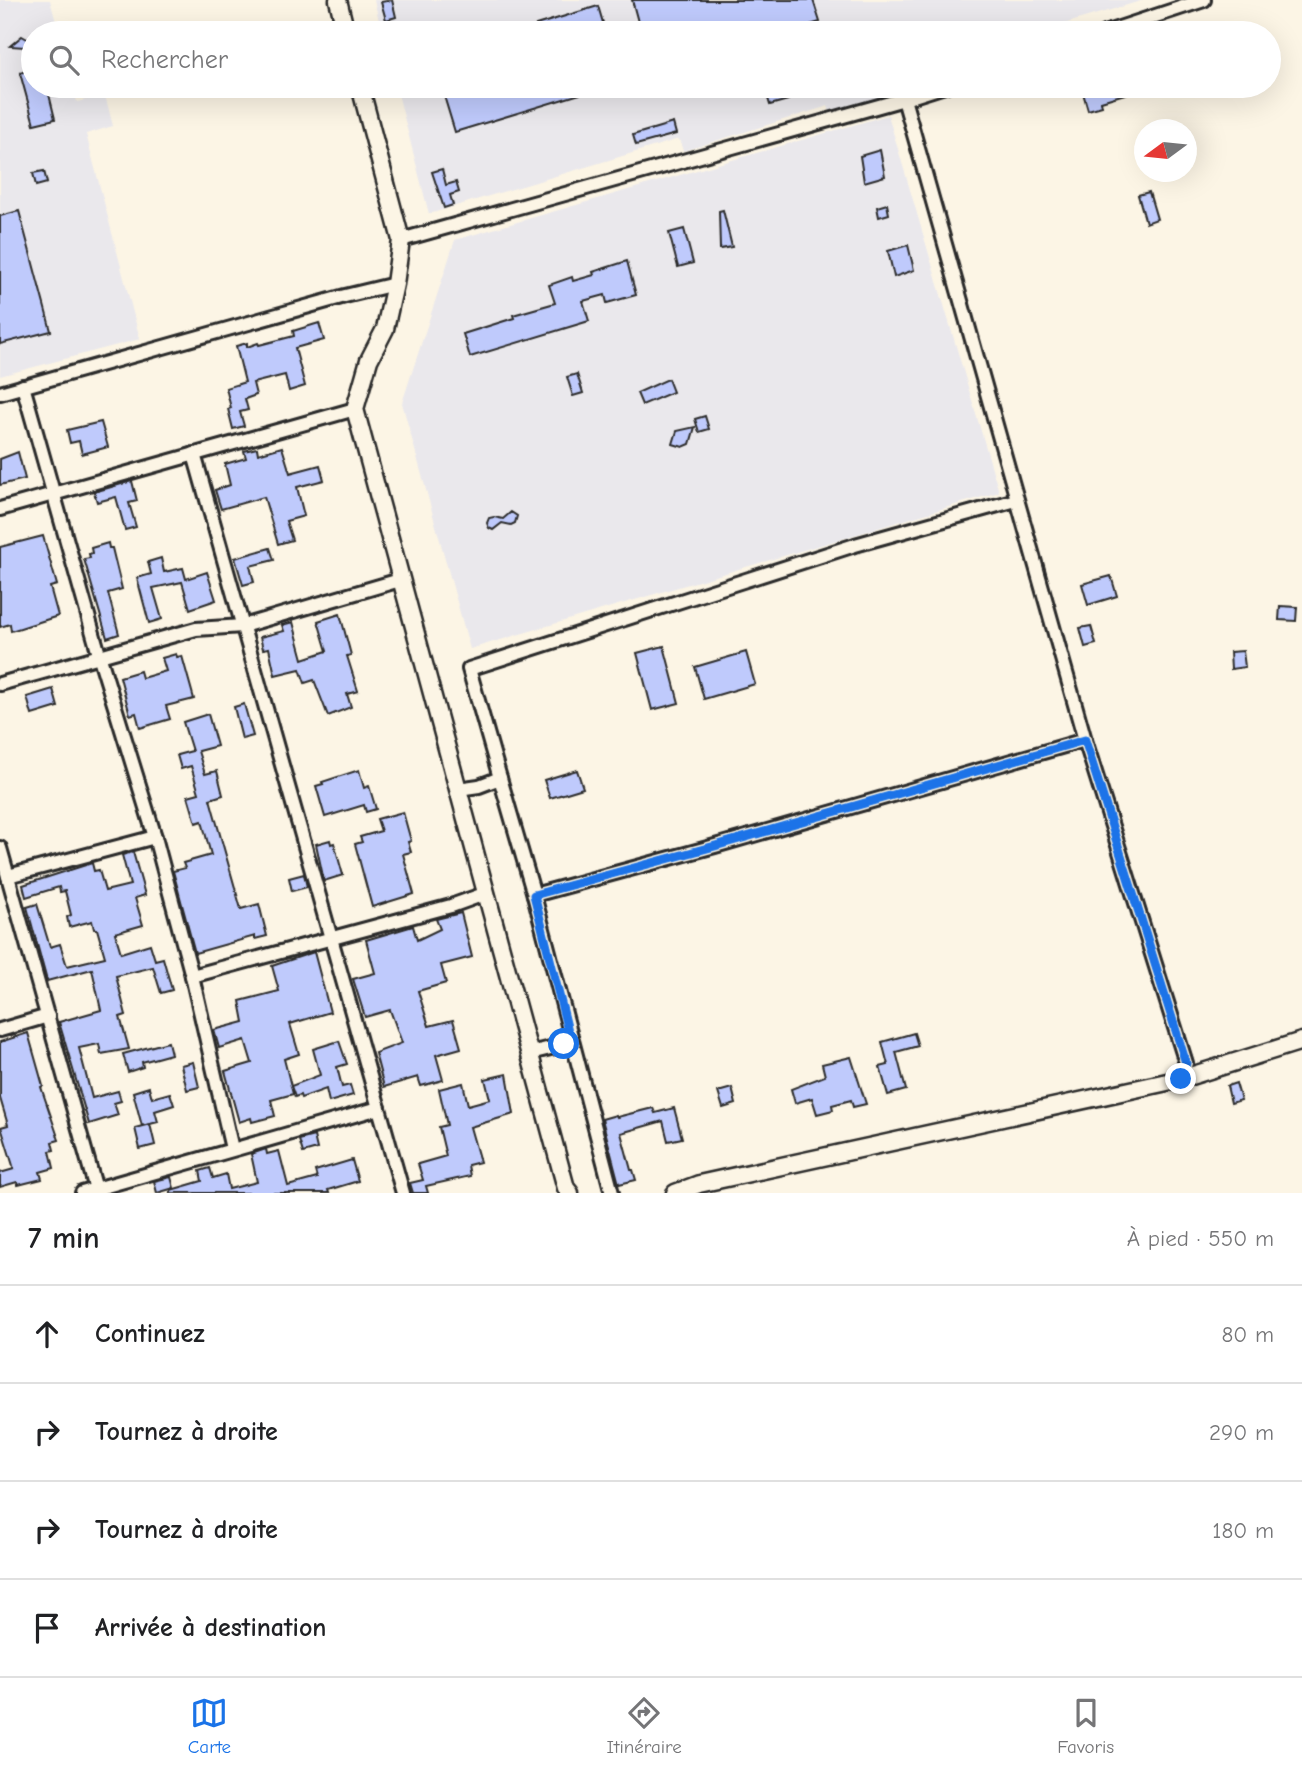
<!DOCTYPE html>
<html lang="fr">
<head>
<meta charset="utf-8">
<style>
  body { margin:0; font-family:"Comic Neue",sans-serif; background:#f2f2f2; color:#202124 }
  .compass { position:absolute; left:1134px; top:119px; width:63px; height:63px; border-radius:50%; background:#fff; box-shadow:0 7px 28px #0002; rotate:255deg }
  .stop { position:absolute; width:21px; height:21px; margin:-16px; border:5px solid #1a73e8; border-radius:50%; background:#fff }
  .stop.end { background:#1a73e8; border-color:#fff; box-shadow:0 2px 7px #0008 }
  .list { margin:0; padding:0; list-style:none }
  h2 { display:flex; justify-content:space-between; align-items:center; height:91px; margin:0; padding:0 28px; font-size:30px }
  h2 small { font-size:23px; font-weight:400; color:#757577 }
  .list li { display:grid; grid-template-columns:46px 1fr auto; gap:21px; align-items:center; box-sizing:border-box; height:98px; padding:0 28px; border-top:2px solid #e0e0e0 }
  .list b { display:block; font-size:26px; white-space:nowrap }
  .list em { font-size:23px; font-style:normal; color:#757577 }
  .icon { flex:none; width:38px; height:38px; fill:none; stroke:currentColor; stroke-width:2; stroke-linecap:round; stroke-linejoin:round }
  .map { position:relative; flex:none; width:1302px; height:1193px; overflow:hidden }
  .search { position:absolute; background:#fff; box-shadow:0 7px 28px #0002; left:21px; right:21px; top:21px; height:77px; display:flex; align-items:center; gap:18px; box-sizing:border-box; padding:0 24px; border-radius:38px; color:#757577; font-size:26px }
  .sheet { height:483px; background:#fff }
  nav { display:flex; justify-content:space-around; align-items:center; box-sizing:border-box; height:98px; border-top:2px solid #e0e0e0; background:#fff; font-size:19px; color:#757577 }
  nav a { display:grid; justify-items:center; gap:4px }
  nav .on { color:#1a73e8 }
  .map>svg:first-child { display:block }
  .built { fill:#eae8ec }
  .building { fill:#bfcafc; stroke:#2b2b2b; stroke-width:2 }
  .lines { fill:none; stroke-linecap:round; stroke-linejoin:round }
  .minor-casing { stroke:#2b2b2b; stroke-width:18 }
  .tertiary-casing { stroke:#2b2b2b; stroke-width:21 }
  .minor { stroke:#fcf5e5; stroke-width:12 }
  .tertiary { stroke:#fcf5e5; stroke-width:16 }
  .route { stroke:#1a73e8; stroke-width:9 }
</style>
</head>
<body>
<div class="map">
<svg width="1302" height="1193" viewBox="0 0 1302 1193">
  <rect width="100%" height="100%" fill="#fcf5e5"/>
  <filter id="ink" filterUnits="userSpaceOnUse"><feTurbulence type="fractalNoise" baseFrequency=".0143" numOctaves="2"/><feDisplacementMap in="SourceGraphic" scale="14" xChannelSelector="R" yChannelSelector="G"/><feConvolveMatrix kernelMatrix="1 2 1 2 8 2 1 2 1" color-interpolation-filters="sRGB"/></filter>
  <g filter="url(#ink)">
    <g class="built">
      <path d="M0,0H50L59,33H33V86H73L77,102L105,95L113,126L86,134L140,339L0,376Z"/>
      <path d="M374,0H1144L1034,33H382Z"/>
      <path d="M396,86H918V89L832,116L828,106L683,151L679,139L429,214Z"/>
      <path d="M888,115L999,492L470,649L402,403L455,240Z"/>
    </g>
    <g class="building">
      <path d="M392,0L396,17L386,20L381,2Z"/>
      <path d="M632,0H813L820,22L783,33H641Z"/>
      <path d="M598,6L606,33H539L536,25Z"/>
      <path d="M22,36L29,40L25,47L10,46Z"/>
      <path d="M33,69V86H47L55,119L34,124L20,73Z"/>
      <path d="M441,86H599L600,88L455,132Z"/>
      <path d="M1081,86H1142V89L1101,101L1102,106L1088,110Z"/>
      <path d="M785,87L788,100L770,105L766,92Z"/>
      <path d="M673,123L676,134L636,145L633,135Z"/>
      <path d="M880,150L885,176L864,182L860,156Z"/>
      <path d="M442,169L446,185L456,182L459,192L450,195L453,205L444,208L432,172Z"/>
      <path d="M44,171L47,183L36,186L33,173Z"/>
      <path d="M1149,192L1157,219L1146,223L1138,195Z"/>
      <path d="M887,204L889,214L879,217L877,207Z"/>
      <path d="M723,210L732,247L720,249L719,211Z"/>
      <path d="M19,211L51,331L0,344V216Z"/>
      <path d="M684,229L693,263L678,267L669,233Z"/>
      <path d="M908,245L914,270L894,277L888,251Z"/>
      <path d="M627,261L636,295L607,303L605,295L583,301L589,321L470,357L463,334L514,318L513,315L555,303L549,285L572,277L573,281L594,275L593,272Z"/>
      <path d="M319,323L324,340L295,348L305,386L289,391L285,375L253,383L256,395L245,399L248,410L240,412L244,426L233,429L228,409L231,408L226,388L245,382L236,346L247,343V347L258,343L259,345L294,336L293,331Z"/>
      <path d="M577,374L583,393L573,396L567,377Z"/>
      <path d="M668,379L673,392L642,405L637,393Z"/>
      <path d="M705,416L709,429L699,432L695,419Z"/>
      <path d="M101,422L108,447L82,454L79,441L70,443L67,430Z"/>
      <path d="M695,427L690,444L683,447L673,444L677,431Z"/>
      <path d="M282,447L290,473L320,465L324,480L297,487L304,516L286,521L292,540L278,544L264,497L221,509L215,490L230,485L225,464L246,458L244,451L257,448L258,454Z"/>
      <path d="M18,452L25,479L0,485V459Z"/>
      <path d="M132,481L137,501L129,503L136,527L125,530L116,497L97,502L94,492Z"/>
      <path d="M511,512L517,516L515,523L511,525L502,523L493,530L489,528L487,523L489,518L494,517L503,519Z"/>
      <path d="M43,536L57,585L50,587L58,616L11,631L10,624L0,627V547Z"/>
      <path d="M108,543L109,548H112L122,589L108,593L119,634L107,638L84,559L90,558L89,554L92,553L91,548Z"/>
      <path d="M270,548L274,560L250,566L254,582L243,585L235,558Z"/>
      <path d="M161,558L164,572L183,568L186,579L207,572L216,600L190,609L182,582L153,588L162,619L149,623L137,578L151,574L148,562Z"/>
      <path d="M1111,576L1117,596L1088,605L1082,584Z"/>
      <path d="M1280,606L1297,607L1296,621L1279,620Z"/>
      <path d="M340,614L351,655L347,656L358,691L347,694L351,707L328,716L314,680L305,683L300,669L275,675L269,648L263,649L260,637L284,631L282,625L293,622L303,659L327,651L318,621Z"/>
      <path d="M1091,626L1096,644L1085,647L1080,628Z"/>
      <path d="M664,646L679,703L652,710L637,653Z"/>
      <path d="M1243,651L1245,667L1231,669L1230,652Z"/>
      <path d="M746,652L755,684L704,699L695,667Z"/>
      <path d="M176,654L177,657L182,656L194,699L166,706L170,719L140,728L136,713L130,715L120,677L140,671L142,678L166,671L162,658Z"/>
      <path d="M53,689L58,707L32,715L27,697Z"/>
      <path d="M244,704L253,736L242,739L234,707Z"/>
      <path d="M208,714L217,746L198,751L205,774L217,771L223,795L210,799L241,909L259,904L267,936L255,939V936L195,953L173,871L185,868L183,863L211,855L202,821L196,823L188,796L199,793L191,766L181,769L177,755L192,751L183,722Z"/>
      <path d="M359,770L364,788L369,786L376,809L366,812L364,805L325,817L316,786L323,784L322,782Z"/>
      <path d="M577,770L583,788L550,798L544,780Z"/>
      <path d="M403,812L411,841L408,842L411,852L403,854L414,894L372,907L355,844L362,842L360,837L381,831L377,819Z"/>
      <path d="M330,840L331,844L334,843L343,875L324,881L316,844Z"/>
      <path d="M133,852L145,895L135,898L143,925L115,933L121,953L150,944L155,960L163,958L172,990L161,993L153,967L116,976L126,1015L120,1017L129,1049L101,1054L99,1044L79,1048L92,1098L118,1091L121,1101L114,1103L118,1115L89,1124L59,1022L101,1010L92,969L47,981L27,907L37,904L50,947L60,944L67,966L105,957L97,929H94L92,921L69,927L67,917L71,915L65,891L60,892L59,887L26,897L23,885L92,863L94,871L99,870L105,891L130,885L122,855Z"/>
      <path d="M304,874L307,887L292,891L289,878Z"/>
      <path d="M461,913L472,957L441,965L446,983L418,991L429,1026L453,1020L461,1048L436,1055L443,1080L421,1086L418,1077L384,1087L375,1053L402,1043L390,1010L365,1017L353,979L375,973L366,940L413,926L417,940L440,929L436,919Z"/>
      <path d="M314,952L330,1012L290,1024L299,1054L284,1059L293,1094L271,1100L275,1116L252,1122L251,1118L239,1122L225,1071L252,1063L245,1040L219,1048L214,1030L244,1022L240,1001L279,991L272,966Z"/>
      <path d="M28,1033L43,1086L41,1087L59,1140L52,1142L54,1150L50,1151L54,1168L40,1172L42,1179L18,1185L17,1182L0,1187V1173L14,1169L1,1127L8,1125L0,1098V1042Z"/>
      <path d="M914,1033L918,1046L896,1052L906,1090L888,1095L880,1067L888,1065L882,1042Z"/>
      <path d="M339,1041L347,1064L337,1067L342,1087L350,1085L353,1095L329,1102L326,1089L301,1098L300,1095L295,1097L291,1086L320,1075L313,1049Z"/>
      <path d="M168,1042L171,1054L142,1062L143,1067L128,1072L123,1054Z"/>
      <path d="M851,1057L866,1104L853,1107L851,1100L832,1105L833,1110L817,1114L812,1098L795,1103L791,1089L825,1076L822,1064Z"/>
      <path d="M193,1062L199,1087L187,1090L181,1065Z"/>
      <path d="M507,1074L514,1114L470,1127L480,1162L468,1165L470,1176L426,1186L428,1193H413L410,1183L423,1180L418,1164L446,1156L439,1127L447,1125L439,1089L463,1083L468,1105L490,1099L485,1079Z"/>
      <path d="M1236,1083L1241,1100L1231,1103L1227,1086Z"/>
      <path d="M149,1087L152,1098L170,1093L174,1105L155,1111L158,1122L142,1126L133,1092Z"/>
      <path d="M732,1088L736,1104L723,1108L718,1092Z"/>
      <path d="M653,1108L655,1113L674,1108L682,1138L668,1141L663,1121L621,1133L631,1170H633L636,1180L619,1184L602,1119L616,1115L617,1117Z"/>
      <path d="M150,1124L155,1145L140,1149L135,1128Z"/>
      <path d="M314,1136L317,1149L303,1153L299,1140Z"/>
      <path d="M266,1149L267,1154L279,1151L288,1186L317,1178L315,1171L352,1160L358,1181L328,1190L329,1193H171V1190L202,1181L200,1171L210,1168L213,1178L226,1174L229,1189L257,1182L251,1154Z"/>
      <path d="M171,1177L174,1188L157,1193L154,1181Z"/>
    </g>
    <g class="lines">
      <g class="minor-casing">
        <g id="minor">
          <path d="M1104,33L1204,0"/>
          <path d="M904,99L1085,740L1186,1063L1181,1079"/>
          <path d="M401,240L904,99L945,86"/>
          <path d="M23,386L100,658L155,837L192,976L232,1149"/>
          <path d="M0,393L345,296L395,284"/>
          <path d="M194,454L403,1193"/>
          <path d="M0,509L355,409"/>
          <path d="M0,684L196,629L243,626L400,580"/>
          <path d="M500,778L534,895L715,846L1085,740"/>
          <path d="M458,789L479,786L500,778L469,669L855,545L1016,500"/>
          <path d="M0,848L97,1193"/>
          <path d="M8,876L155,837"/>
          <path d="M534,895L612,1193"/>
          <path d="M192,976L451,906L487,893"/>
          <path d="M0,1030L48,1016"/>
          <path d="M530,1053L571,1043"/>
          <path d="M82,1193L379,1108"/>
        </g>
      </g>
      <g class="tertiary-casing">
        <g id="tertiary">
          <path d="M338,0L346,33"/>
          <path d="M360,86L401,240L395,284L385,329L369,360L355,409L566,1188L570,1193"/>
          <path d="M675,1193L699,1184L1181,1079L1302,1041"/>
        </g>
      </g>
      <use href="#minor" class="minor"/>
      <use href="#tertiary" class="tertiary"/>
    </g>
  </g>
  <g class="lines" filter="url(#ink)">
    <path class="route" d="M564,1044L571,1043L534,895L715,846L1085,740L1186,1063L1181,1079"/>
  </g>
</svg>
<svg class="compass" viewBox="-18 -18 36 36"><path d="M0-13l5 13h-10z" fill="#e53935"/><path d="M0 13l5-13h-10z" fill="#757577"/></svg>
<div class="stop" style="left:564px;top:1044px"></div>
<div class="stop end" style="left:1181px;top:1079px"></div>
<div class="search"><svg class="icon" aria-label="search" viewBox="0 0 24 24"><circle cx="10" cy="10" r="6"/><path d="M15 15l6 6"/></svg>Rechercher</div>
</div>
<section class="sheet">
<h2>7 min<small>À pied · 550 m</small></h2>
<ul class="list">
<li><svg class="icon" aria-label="ahead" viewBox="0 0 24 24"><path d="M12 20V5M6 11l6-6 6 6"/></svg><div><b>Continuez</b></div><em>80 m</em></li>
<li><svg class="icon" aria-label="right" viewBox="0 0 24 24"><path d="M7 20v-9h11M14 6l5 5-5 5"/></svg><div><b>Tournez à droite</b></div><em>290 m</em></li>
<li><svg class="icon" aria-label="right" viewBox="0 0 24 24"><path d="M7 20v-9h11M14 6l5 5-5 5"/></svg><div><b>Tournez à droite</b></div><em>180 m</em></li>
<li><svg class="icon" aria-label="arrive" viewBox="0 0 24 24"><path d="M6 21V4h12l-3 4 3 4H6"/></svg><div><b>Arrivée à destination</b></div></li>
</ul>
</section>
<nav>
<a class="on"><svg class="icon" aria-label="map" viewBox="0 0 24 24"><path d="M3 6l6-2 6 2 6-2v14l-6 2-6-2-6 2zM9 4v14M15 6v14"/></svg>Carte</a>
<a><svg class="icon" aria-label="directions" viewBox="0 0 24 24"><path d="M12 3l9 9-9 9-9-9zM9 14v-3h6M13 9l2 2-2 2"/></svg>Itinéraire</a>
<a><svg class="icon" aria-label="saved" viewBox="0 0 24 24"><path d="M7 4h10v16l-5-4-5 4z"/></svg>Favoris</a>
</nav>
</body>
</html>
